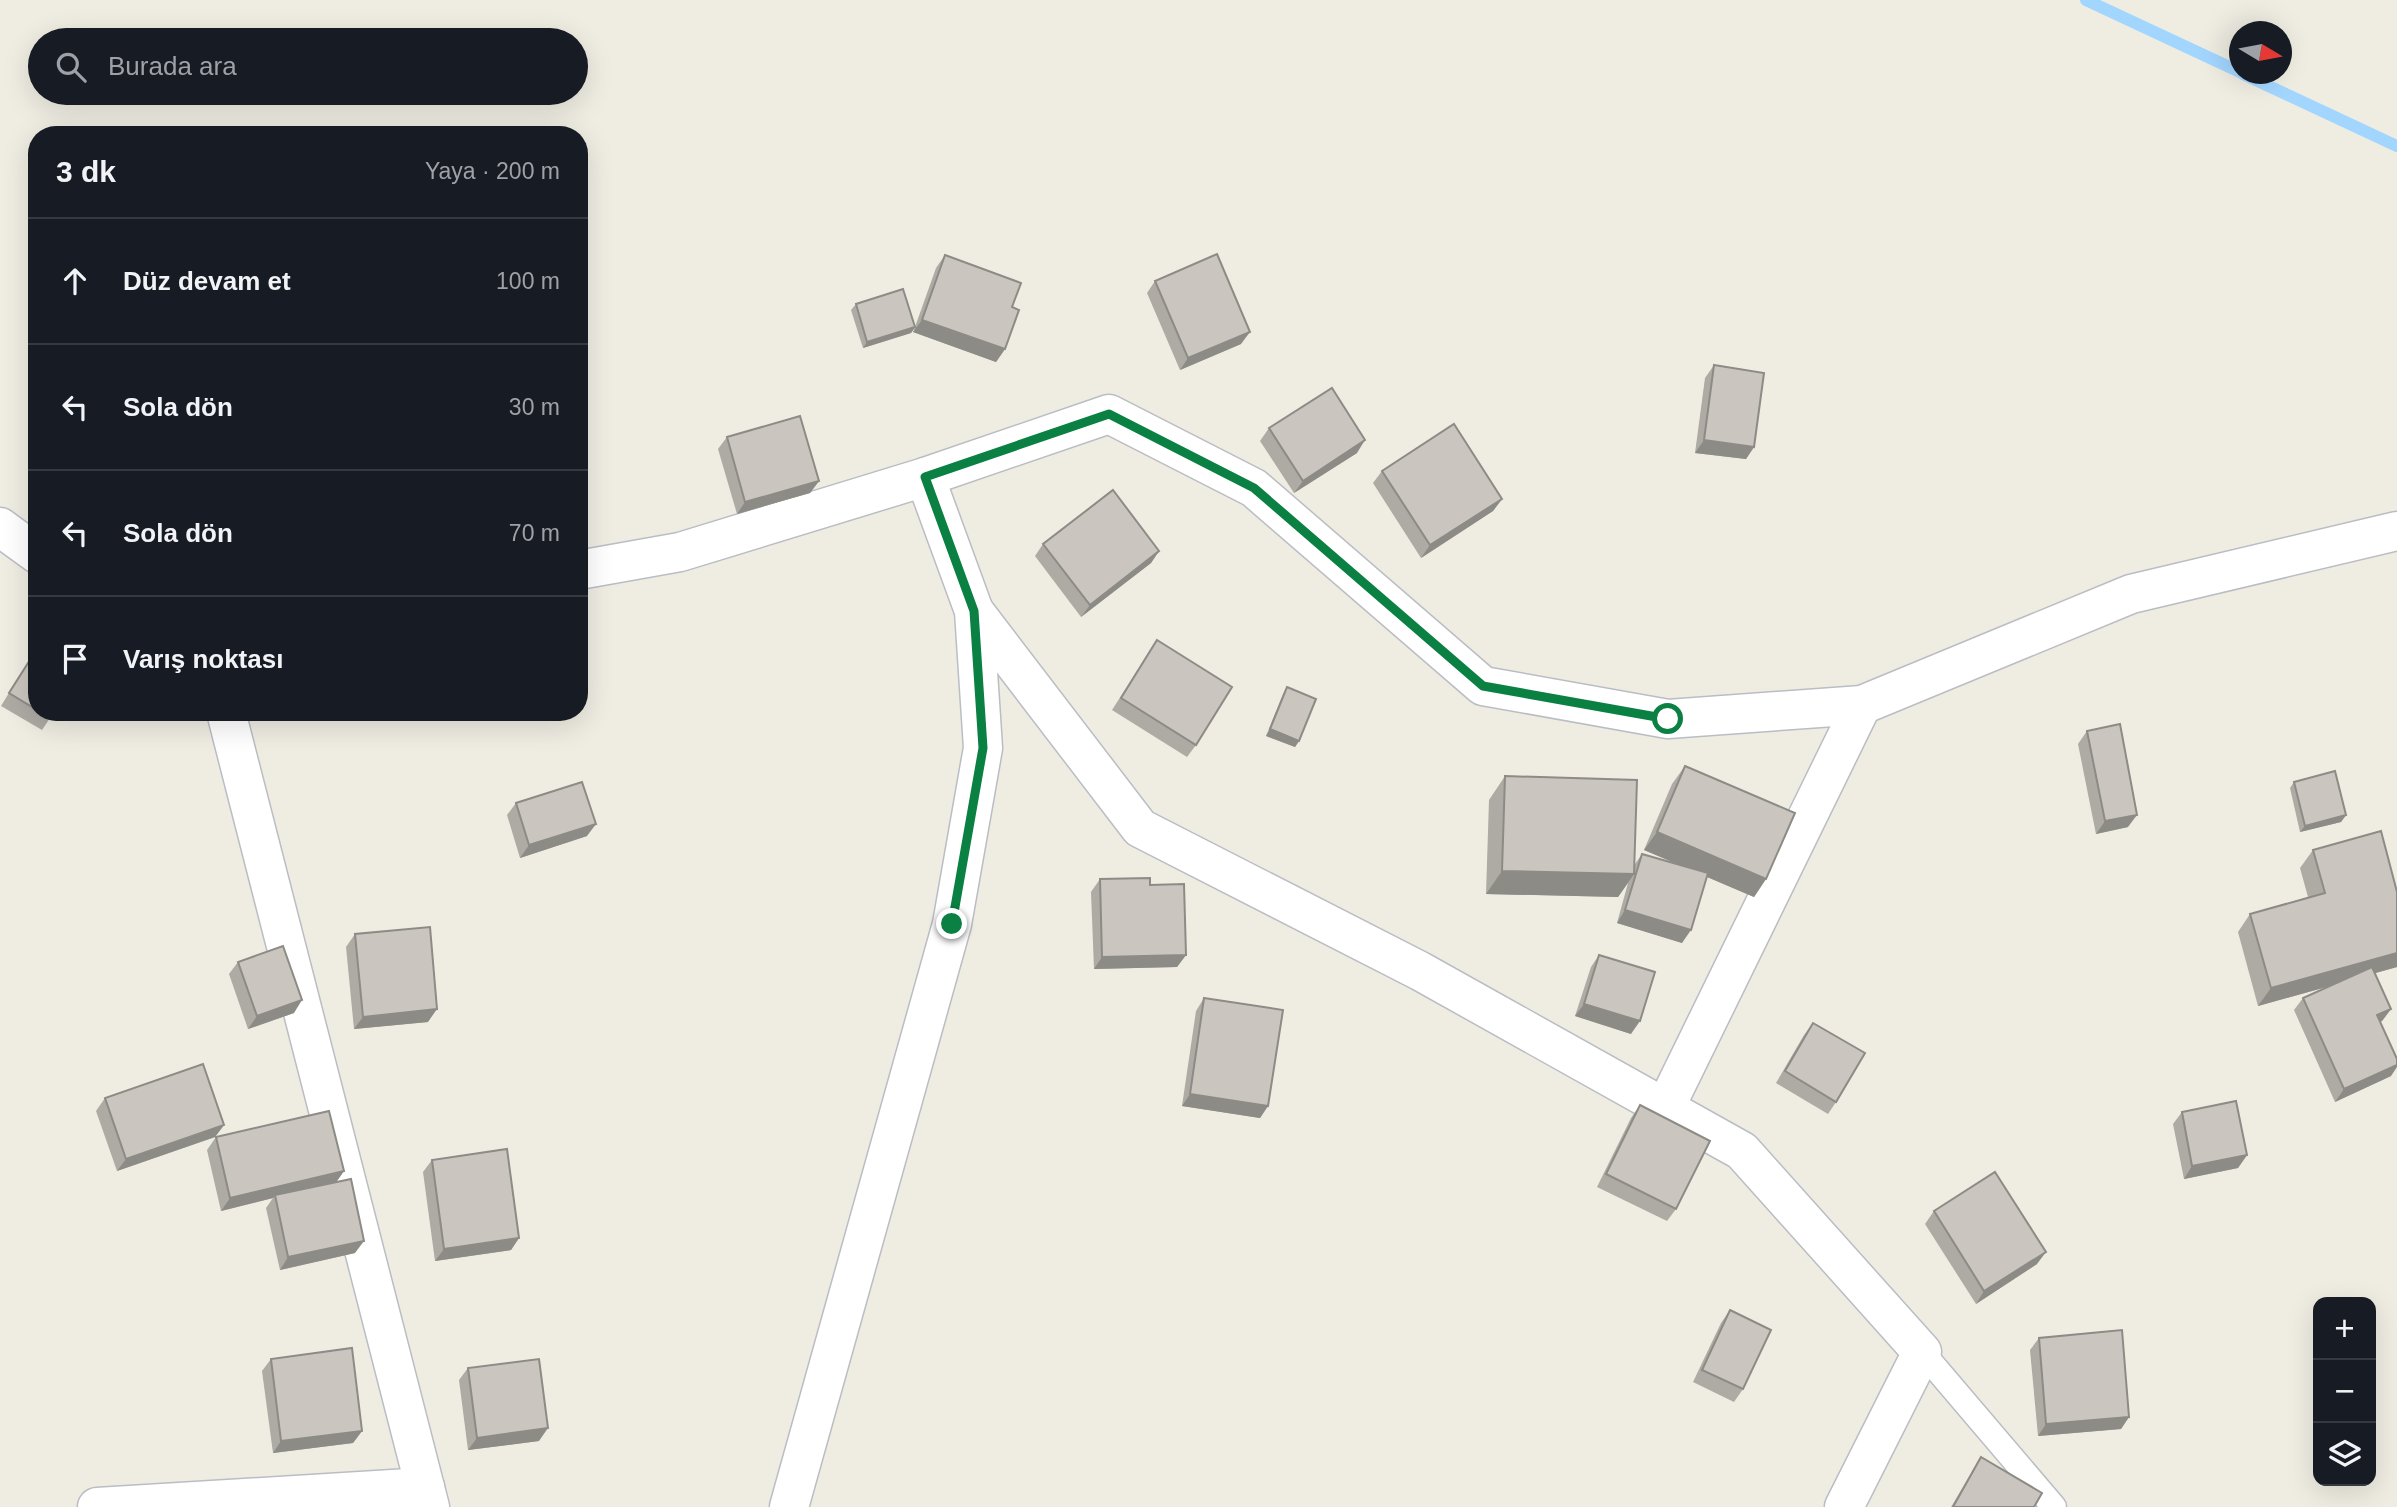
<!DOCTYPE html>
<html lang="tr">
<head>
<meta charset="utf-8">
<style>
  body { margin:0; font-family:Helvetica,sans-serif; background:#242831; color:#f1f3f6 }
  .controls { position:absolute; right:21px; bottom:21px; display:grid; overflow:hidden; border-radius:14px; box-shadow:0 7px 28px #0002 }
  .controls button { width:63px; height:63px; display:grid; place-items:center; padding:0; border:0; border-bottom:2px solid #363941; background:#171b24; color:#f1f3f6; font:35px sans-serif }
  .compass { position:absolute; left:2229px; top:21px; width:63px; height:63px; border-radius:50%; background:#171b24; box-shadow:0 7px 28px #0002; rotate:100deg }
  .stop { position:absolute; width:21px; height:21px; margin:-16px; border:5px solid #0b8043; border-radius:50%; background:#fff }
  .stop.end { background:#0b8043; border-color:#fff; box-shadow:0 2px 7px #0008 }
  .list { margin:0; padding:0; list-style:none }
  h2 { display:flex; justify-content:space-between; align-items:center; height:91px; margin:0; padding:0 28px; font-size:30px }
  h2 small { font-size:23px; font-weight:400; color:#9ea1a6 }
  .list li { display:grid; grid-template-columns:46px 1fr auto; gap:21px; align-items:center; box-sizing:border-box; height:126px; padding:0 28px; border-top:2px solid #363941 }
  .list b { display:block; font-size:26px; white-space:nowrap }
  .list em { font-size:23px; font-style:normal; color:#9ea1a6 }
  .icon { flex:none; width:38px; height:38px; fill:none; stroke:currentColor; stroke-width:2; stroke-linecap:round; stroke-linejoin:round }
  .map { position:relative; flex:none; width:2397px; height:1507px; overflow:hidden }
  .search { position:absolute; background:#171b24; box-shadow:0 7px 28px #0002; left:28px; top:28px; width:560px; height:77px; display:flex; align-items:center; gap:18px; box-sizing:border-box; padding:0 24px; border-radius:38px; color:#9ea1a6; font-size:26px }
  .panel { position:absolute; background:#171b24; box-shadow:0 7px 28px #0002; left:28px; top:126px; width:560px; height:595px; border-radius:28px }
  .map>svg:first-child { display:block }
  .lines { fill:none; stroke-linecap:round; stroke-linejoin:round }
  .stream { stroke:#a3d6ff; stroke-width:12 }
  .service-casing { stroke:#babdc3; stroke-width:27 }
  .minor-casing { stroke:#babdc3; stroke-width:41 }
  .service { stroke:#fff; stroke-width:24 }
  .minor { stroke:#fff; stroke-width:38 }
  .wall { fill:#aeaaa4 }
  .shaded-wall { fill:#8d8b86 }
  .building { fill:#cac6bf; stroke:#8d8b86; stroke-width:2 }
  .route { stroke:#0b8043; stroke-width:9 }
</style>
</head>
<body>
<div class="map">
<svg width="2397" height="1507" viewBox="0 0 2397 1507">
  <rect width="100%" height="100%" fill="#efede2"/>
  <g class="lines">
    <g class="stream">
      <path d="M2086,0L2240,72"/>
      <path d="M2243,74L2397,146"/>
    </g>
    <g class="service-casing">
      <path id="service" d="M1922,1352L2054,1507"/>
    </g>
    <g class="minor-casing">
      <g id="minor">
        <path d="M0,527L37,554"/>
        <path d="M579,570L680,552L925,477L1109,414L1254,488L1483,686L1668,719L1862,705L2131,594L2397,531"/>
        <path d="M974,611L1140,828L1420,971L1742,1151L1922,1352L1844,1507"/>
        <path d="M226,712L430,1507"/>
        <path d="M1665,1108L1862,705"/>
        <path d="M97,1507L425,1487"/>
        <path d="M789,1507L952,924L983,748L974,611L925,477"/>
      </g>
    </g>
    <use href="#service" class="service"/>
    <use href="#minor" class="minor"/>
  </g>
  <g class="wall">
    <path d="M945,255L1012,307L1005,349L996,362L913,332L915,328L911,333L863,348L851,310L856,304L915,327L936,268Z"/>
    <path d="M1155,281L1241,344L1180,370L1147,293Z"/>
    <path d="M1714,365L1754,447L1746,459L1695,453L1705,378Z"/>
    <path d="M1269,428L1357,453L1294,493L1260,441Z"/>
    <path d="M727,437L819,481L810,493L737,514L718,449Z"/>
    <path d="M1382,471L1502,499L1493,511L1421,558L1373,483Z"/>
    <path d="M1043,544L1159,551L1151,563L1081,617L1035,556Z"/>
    <path d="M1157,640L1196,745L1187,757L1112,710Z"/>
    <path d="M37,647V712H54L42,730L1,706Z"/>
    <path d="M1287,687L1299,741L1295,747L1266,736L1283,694Z"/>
    <path d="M2087,731L2128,827L2096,834L2078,744Z"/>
    <path d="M1685,766L1766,879L1754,897L1707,877L1682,943L1617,923L1628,883L1618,897L1486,894L1489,800L1505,776L1635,864L1642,854L1680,865L1644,850L1672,784Z"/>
    <path d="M2294,782L2346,815L2341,822L2300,832L2290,788Z"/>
    <path d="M516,803L587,836L520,858L507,815Z"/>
    <path d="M2313,850L2397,892V967L2375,973L2391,1009L2382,1021L2380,1022L2391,1076L2335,1102L2294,1010L2303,998L2327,987L2258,1006L2238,932L2250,914L2308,897L2300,868Z"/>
    <path d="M1100,879L1150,885L1186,955L1177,967L1094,969L1091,892Z"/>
    <path d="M355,934L428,1022L354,1029L346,947Z"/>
    <path d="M1599,955L1631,1034L1575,1016L1591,967Z"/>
    <path d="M238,962L294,1013L248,1029L229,974Z"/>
    <path d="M1204,998L1268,1106L1260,1118L1182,1106L1196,1011Z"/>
    <path d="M1813,1023L1836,1102L1828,1114L1776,1083L1804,1035Z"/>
    <path d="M105,1098L224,1125L215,1137L117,1171L96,1111Z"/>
    <path d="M1640,1105L1676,1209L1667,1221L1597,1187L1631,1118Z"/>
    <path d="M2182,1112L2247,1155L2238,1168L2184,1179L2173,1124Z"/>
    <path d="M216,1137L344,1171L336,1182L355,1253L280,1270L266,1208L273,1198L221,1211L207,1150Z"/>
    <path d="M432,1160L519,1238L511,1250L435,1261L423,1172Z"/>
    <path d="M1934,1211L2037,1264L1976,1304L1925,1224Z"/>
    <path d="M1730,1310L1743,1389L1734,1402L1693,1382L1721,1323Z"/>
    <path d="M2039,1338L2129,1417L2121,1429L2038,1436L2030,1350Z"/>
    <path d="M271,1359L362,1431L353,1443L273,1453L262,1371Z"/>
    <path d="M468,1368L539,1441L468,1450L459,1380Z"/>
    <path d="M1981,1457L2034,1507H1951L1973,1470Z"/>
  </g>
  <g class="shaded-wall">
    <path d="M922,320L1005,349L996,362L913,332Z"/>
    <path d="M915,327L911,333L863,348L867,342Z"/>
    <path d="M1250,332L1241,344L1180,370L1188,358Z"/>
    <path d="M1365,440L1357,453L1294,493L1303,481Z"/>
    <path d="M1704,440L1754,447L1746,459L1695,453Z"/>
    <path d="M819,481L810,493L737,514L745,502Z"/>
    <path d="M1502,499L1493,511L1421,558L1430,545Z"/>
    <path d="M1159,551L1151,563L1081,617L1090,605Z"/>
    <path d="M1270,729L1299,741L1295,747L1266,736Z"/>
    <path d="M2137,815L2128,827L2096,834L2105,821Z"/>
    <path d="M2346,815L2341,822L2300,832L2305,826Z"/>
    <path d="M596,824L587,836L520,858L529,845Z"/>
    <path d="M1657,832L1766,879L1754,897L1644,850Z"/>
    <path d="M1502,871L1634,874L1618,897L1486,894Z"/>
    <path d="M1625,910L1691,930L1682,943L1617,923Z"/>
    <path d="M2397,953V967L2258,1006L2271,988Z"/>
    <path d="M1186,955L1177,967L1094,969L1102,957Z"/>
    <path d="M302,1000L294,1013L248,1029L257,1016Z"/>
    <path d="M1584,1004L1640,1021L1631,1034L1575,1016Z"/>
    <path d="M437,1009L428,1022L354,1029L363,1017Z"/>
    <path d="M2391,1009L2382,1021L2369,1027L2377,1015Z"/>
    <path d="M2397,1065V1067L2391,1076L2335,1102L2344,1089Z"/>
    <path d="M1190,1094L1268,1106L1260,1118L1182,1106Z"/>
    <path d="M224,1125L215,1137L117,1171L126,1159Z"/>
    <path d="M2247,1155L2238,1168L2184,1179L2192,1166Z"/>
    <path d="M344,1171L335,1184L275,1195L273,1198L221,1211L230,1198Z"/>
    <path d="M519,1238L511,1250L435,1261L444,1249Z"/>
    <path d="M364,1241L355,1253L280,1270L288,1257Z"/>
    <path d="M2046,1252L2037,1264L1976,1304L1984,1291Z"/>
    <path d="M2129,1417L2121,1429L2038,1436L2046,1424Z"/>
    <path d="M548,1428L539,1441L468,1450L477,1438Z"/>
    <path d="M362,1431L353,1443L273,1453L281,1441Z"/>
  </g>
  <g class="building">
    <path d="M1217,254L1250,332L1188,358L1155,281Z"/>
    <path d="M945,255L1021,283L1012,307L1019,310L1005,349L922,320Z"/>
    <path d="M903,289L915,327L867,342L856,304Z"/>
    <path d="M1714,365L1764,373L1754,447L1704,440Z"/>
    <path d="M1332,388L1365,440L1303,481L1269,428Z"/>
    <path d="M800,416L819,481L745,502L727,437Z"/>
    <path d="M1454,424L1502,499L1430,545L1382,471Z"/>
    <path d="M1113,490L1159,551L1090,605L1043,544Z"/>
    <path d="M1157,640L1232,687L1196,745L1121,698Z"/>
    <path d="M37,649V710L9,693Z"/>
    <path d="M1287,687L1316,699L1299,741L1270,729Z"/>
    <path d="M41,712H54L50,718Z"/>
    <path d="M2120,724L2137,815L2105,821L2087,731Z"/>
    <path d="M1685,766L1795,813L1766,879L1657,832Z"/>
    <path d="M2335,771L2346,815L2305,826L2294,782Z"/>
    <path d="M1505,776L1637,780L1634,874L1502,871Z"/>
    <path d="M582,782L596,824L529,845L516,803Z"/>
    <path d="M2381,831L2397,892V953L2271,988L2250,914L2325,893L2313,850Z"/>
    <path d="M1642,854L1708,873L1691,930L1625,910Z"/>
    <path d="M1150,878V885L1184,884L1186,955L1102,957L1100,879Z"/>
    <path d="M430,927L437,1009L363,1017L355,934Z"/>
    <path d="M283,946L302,1000L257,1016L238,962Z"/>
    <path d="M1599,955L1655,972L1640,1021L1584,1004Z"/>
    <path d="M2372,967L2391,1009L2377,1015L2397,1059V1065L2344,1089L2303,998Z"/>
    <path d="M1204,998L1283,1010L1268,1106L1190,1094Z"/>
    <path d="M1813,1023L1865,1053L1836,1102L1785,1071Z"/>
    <path d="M203,1064L224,1125L126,1159L105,1098Z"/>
    <path d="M2236,1101L2247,1155L2192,1166L2182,1112Z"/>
    <path d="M1640,1105L1710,1141L1676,1209L1606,1174Z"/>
    <path d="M329,1111L344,1171L230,1198L216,1137Z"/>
    <path d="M507,1149L519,1238L444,1249L432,1160Z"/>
    <path d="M1995,1172L2046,1252L1984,1291L1934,1211Z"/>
    <path d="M351,1179L364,1241L288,1257L275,1195Z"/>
    <path d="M1730,1310L1771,1330L1743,1389L1702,1370Z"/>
    <path d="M2122,1330L2129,1417L2046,1424L2039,1338Z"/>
    <path d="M352,1348L362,1431L281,1441L271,1359Z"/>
    <path d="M539,1359L548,1428L477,1438L468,1368Z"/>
    <path d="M1981,1457L2042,1493L2034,1507H1953Z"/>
  </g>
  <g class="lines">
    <path class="route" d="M952,924L983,748L974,611L925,477L1109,414L1254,488L1483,686L1668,719"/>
  </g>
</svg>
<div class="controls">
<button>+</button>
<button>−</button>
<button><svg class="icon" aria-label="layers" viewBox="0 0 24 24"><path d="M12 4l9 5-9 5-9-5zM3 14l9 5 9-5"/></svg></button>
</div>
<svg class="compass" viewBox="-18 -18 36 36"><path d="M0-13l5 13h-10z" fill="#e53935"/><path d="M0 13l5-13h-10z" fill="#9ea1a6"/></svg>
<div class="stop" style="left:1668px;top:719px"></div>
<div class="stop end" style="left:952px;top:924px"></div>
<div class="search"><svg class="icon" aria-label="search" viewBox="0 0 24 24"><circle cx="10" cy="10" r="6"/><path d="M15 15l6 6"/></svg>Burada ara</div>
<section class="panel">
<h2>3 dk<small>Yaya · 200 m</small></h2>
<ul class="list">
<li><svg class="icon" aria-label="ahead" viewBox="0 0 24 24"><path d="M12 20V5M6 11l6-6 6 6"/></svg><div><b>Düz devam et</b></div><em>100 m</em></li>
<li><svg class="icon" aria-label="left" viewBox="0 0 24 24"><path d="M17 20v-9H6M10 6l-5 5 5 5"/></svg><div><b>Sola dön</b></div><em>30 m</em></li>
<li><svg class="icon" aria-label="left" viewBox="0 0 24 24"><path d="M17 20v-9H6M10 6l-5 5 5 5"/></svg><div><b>Sola dön</b></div><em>70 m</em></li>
<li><svg class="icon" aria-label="arrive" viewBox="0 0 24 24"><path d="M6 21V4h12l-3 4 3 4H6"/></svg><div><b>Varış noktası</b></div></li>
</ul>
</section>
</div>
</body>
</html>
